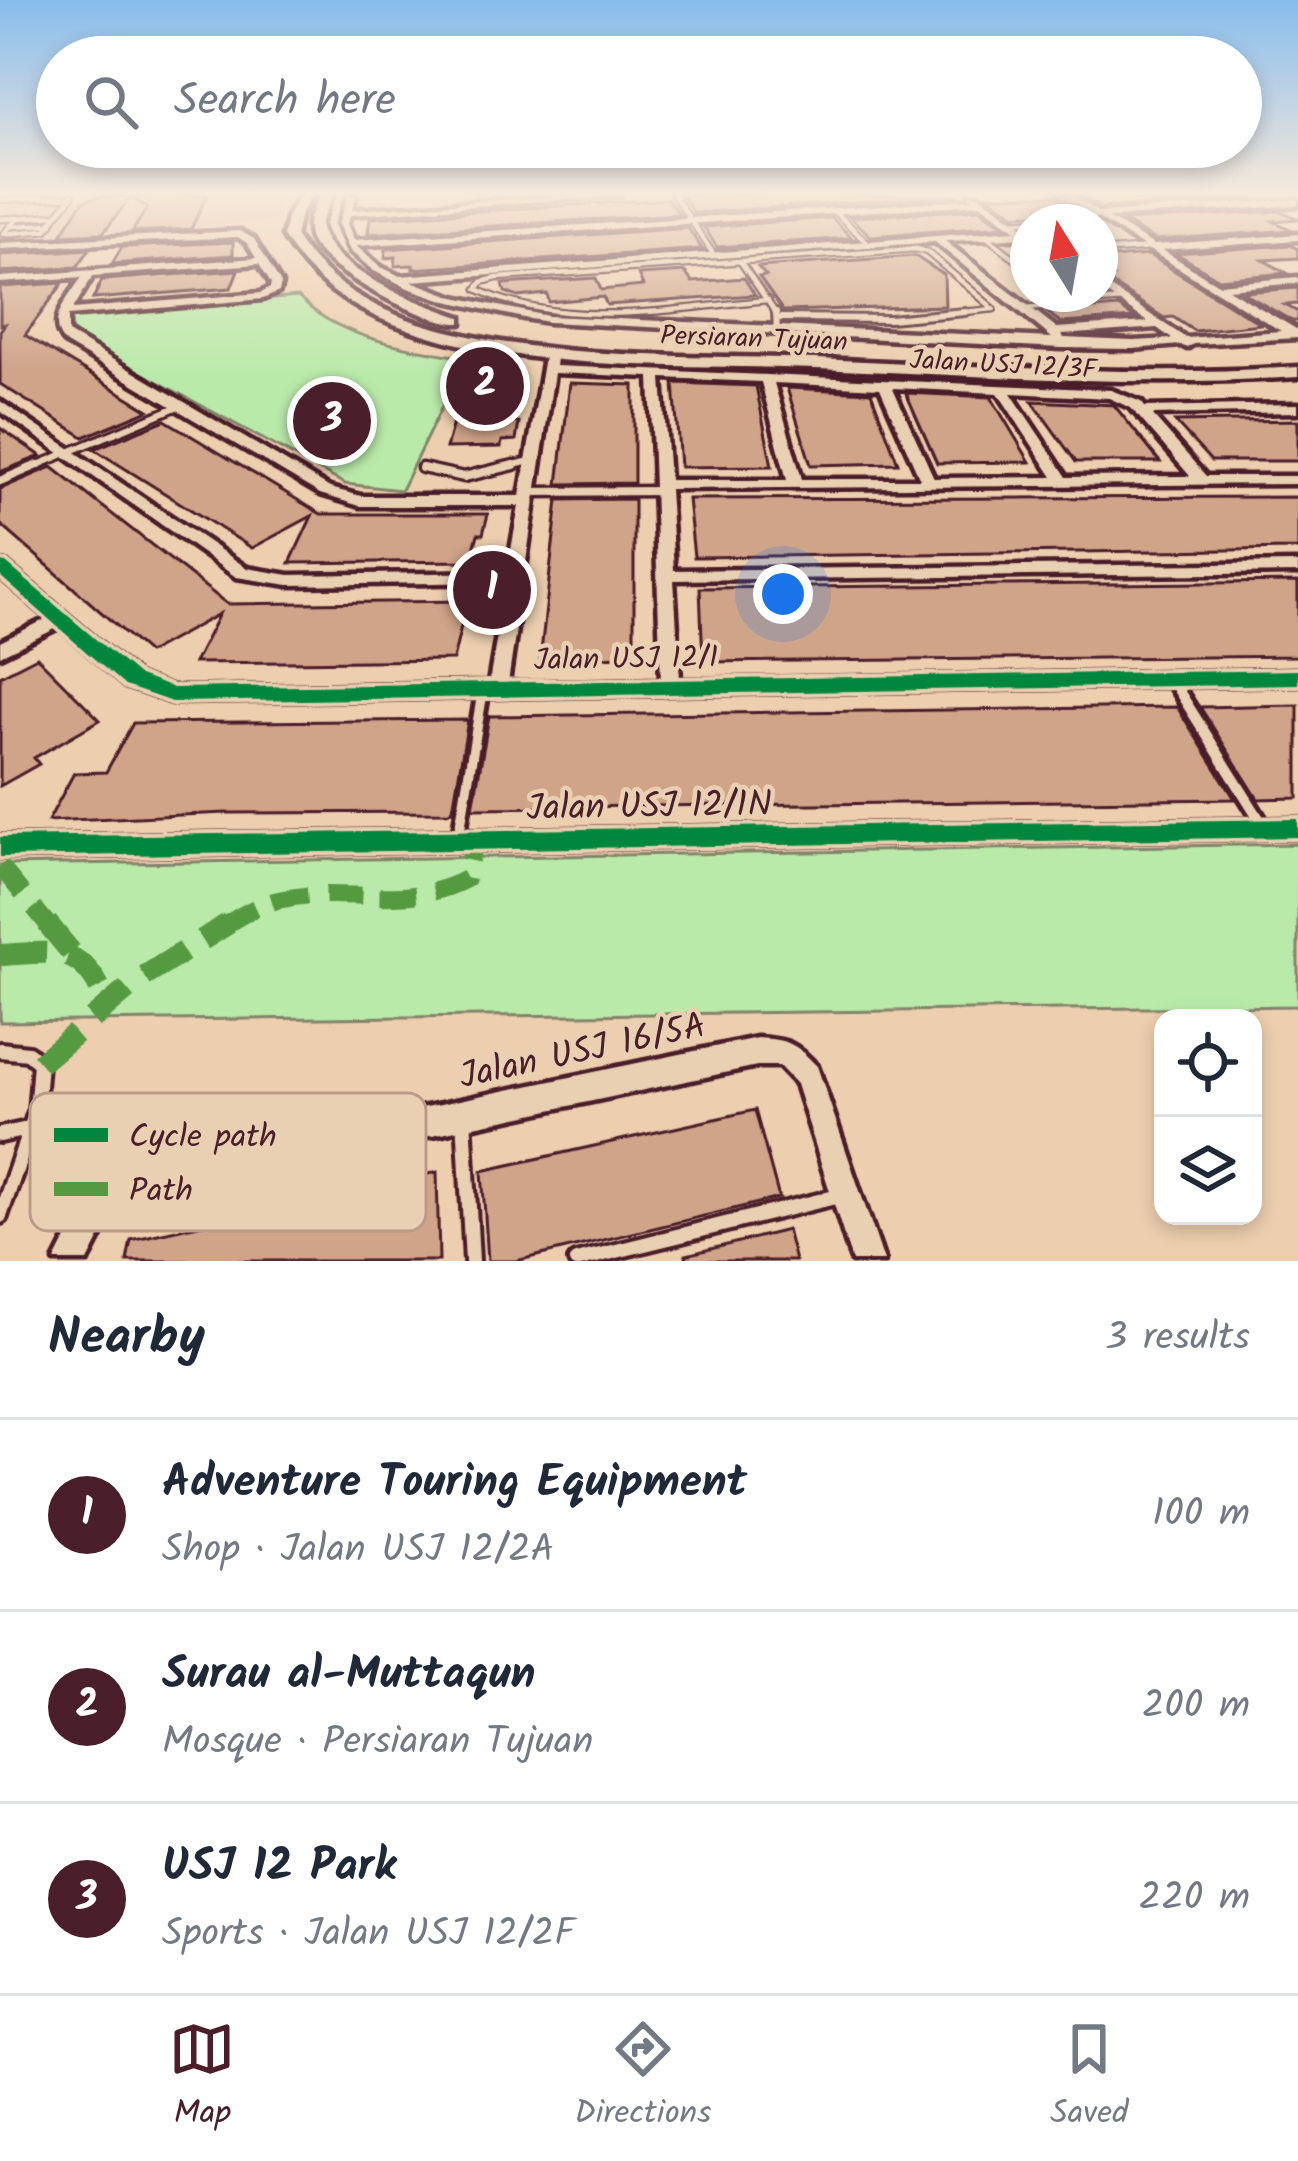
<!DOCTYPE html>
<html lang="en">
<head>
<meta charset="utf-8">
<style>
  body { margin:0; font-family:Kalam,sans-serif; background:#f6f6f7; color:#1f2937 }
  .controls { position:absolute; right:36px; bottom:36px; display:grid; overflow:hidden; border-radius:24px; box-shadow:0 6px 18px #0003 }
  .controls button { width:108px; height:108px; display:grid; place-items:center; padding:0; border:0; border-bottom:3px solid #e0e1e3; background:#fff; color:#1f2937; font:60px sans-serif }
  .compass { position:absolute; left:1010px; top:204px; width:108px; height:108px; border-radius:50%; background:#fff; box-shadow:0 6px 18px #0003; rotate:349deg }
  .you { position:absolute; left:783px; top:594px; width:42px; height:42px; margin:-30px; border:9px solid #fff; border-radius:50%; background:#1a73e8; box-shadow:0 0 0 18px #1a73e833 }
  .badge { display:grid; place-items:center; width:78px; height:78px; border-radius:50%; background:#4a1f2b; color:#fff; font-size:39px; font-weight:700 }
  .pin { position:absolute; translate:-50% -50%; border:6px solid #fff; box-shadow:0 3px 12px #0006 }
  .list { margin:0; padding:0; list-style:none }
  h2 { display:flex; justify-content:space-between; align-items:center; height:156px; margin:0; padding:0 48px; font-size:51px }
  h2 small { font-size:39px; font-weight:400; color:#747a83 }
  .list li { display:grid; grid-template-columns:78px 1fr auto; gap:36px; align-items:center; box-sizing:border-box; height:192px; padding:0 48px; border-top:3px solid #e0e1e3 }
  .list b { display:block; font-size:45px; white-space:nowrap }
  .list p { margin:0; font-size:39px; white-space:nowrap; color:#747a83 }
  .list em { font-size:39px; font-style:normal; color:#747a83 }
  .icon { flex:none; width:66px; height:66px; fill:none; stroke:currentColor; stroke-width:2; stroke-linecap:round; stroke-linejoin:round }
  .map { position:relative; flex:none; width:1298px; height:1261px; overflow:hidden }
  .search { position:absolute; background:#fff; box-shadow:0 6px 18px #0003; left:36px; right:36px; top:36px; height:132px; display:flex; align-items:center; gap:30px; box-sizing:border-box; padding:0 42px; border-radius:66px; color:#747a83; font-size:45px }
  .sheet { height:732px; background:#fff }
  nav { display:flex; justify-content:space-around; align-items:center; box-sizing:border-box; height:168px; border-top:3px solid #e0e1e3; background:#fff; font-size:33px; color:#747a83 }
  nav a { display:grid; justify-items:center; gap:6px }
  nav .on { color:#4a1f2b }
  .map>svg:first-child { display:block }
  .built { fill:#e1bea1 }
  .green { fill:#baeaaa; stroke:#82846a; stroke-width:3 }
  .building { fill:#cfa489; stroke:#4a1f2b; stroke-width:3 }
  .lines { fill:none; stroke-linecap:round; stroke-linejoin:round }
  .lane-far4-casing { stroke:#4a1f2b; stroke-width:9 }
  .lane-far3-casing { stroke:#4a1f2b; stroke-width:12 }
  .lane-far2-casing { stroke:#4a1f2b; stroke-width:15 }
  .lane-far1-casing { stroke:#4a1f2b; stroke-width:20 }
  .lane-casing { stroke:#4a1f2b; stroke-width:22 }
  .street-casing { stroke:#4a1f2b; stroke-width:9 }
  .secondary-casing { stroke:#4a1f2b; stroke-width:9 }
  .lane-far4 { stroke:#ead0b2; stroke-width:4.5 }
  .lane-far3 { stroke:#ead0b2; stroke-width:6 }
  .lane-far2 { stroke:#ead0b2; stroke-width:8 }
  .lane-far1 { stroke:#ead0b2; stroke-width:10 }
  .lane { stroke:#ead0b2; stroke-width:14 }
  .street { fill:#ead0b2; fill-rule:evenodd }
  .secondary { fill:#ead0b2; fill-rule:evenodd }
  .quiet-far1 { stroke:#559a41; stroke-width:18; stroke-dasharray:36 18; stroke-linecap:butt }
  .quiet { stroke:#559a41; stroke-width:22; stroke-dasharray:46 22; stroke-linecap:butt }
  .cycleway-casing { stroke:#ead0b2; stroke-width:8 }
  .cycleway { fill:#00873e; fill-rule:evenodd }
  .labels { text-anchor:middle; stroke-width:9; stroke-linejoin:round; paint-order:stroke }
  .far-street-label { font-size:27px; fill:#4a1f2b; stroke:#ead0b2 }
  .street-label { font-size:30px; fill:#4a1f2b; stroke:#ead0b2 }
  .near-street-label { font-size:36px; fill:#4a1f2b; stroke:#ead0b2 }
  .key { fill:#ead0b2; stroke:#ba9b8a; stroke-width:3 }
  .key-label { font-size:33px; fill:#4a1f2b }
</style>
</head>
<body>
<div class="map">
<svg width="1298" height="1261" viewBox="0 0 1298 1261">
  <rect width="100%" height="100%" fill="#edceae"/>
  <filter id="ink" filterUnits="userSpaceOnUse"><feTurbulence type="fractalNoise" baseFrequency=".00833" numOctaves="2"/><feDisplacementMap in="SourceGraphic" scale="24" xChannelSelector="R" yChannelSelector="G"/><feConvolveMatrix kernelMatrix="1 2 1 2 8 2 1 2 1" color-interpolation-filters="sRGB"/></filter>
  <g filter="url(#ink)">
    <path class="built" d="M1,195H284L274,221L0,241Z"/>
    <g class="green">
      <path d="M298,297C340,340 409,348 466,358L401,490L345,484L81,340L68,326L72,315Z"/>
      <path d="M1298,844V1006L0,1022V865Z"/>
    </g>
    <g class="building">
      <path d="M207,195L191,229L132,232L147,208L131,197L103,233L61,235L83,201L95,197Z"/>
      <path d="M682,195H958L694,213Z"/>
      <path d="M987,195H1056L1077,211L1015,215Z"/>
      <path d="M1080,195H1249L1253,198L1101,208Z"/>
      <path d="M668,199L679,214L368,234L370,218Z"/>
      <path d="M979,209L1003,226L871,236L850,217Z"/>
      <path d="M1281,211L1298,219L1273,221L1292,230L1155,240L1123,221Z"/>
      <path d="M832,218L852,238L717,247L704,227Z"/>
      <path d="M688,228L702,249L413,269V265L395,266L396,257L385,258L386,249Z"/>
      <path d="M233,242V255L112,264L122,247Z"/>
      <path d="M1290,245L1298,249V258L1263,260L1287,273L1219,279L1176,253Z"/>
      <path d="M90,249L77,267L0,272V255Z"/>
      <path d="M1149,255L1261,324L1194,331L1173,317L1164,318L1103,278L1112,277L1100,269V259Z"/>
      <path d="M915,256L944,275L945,306L783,311L759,277L766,276L758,267Z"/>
      <path d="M238,270L231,288L93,299L102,280Z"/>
      <path d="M685,272L692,282L744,278L755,295L607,305L603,297L549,302L547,294L518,297L505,292L503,284L596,278L601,290L643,286L638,275Z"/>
      <path d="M63,283L25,335L149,410L84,437L0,384V331L5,324L0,325V287Z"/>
      <path d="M1298,288V304L1285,305L1298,312V321H1292L1242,292Z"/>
      <path d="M1118,307L1135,318L1061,323L1048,313Z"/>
      <path d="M485,367L506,368L503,376L509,377L484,418L519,423L516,440L502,441L501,447L446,448L461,394Z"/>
      <path d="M570,383L634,385V483L558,484Z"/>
      <path d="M674,383L756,386L772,466L680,467Z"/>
      <path d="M787,388L871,392L898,463L811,465Z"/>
      <path d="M906,393L991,397L1030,462L937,463Z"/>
      <path d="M1032,401L1114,405L1160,462H1076Z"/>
      <path d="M165,420L321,514H488L483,534H478L471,561L290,563L312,516L252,548L94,449Z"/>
      <path d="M1298,420V461H1211L1175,422Z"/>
      <path d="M0,428L41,456L0,472Z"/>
      <path d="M52,467L227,604L467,601L453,660L194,663L219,614L148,653L0,524V489Z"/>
      <path d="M1298,497V549L694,557L688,499Z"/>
      <path d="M634,499V655L540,661L558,500Z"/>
      <path d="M1298,582V656L703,662L700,588Z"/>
      <path d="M37,657L100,720L34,758L39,764L0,786V676Z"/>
      <path d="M1298,705V798L1258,799L1200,707Z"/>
      <path d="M1177,707L1235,799L473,808L489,716Z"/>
      <path d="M468,720L453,809L449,812L227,813L48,821L74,773L106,772L133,723Z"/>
      <path d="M755,1110L779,1198L516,1261H488L482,1171Z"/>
      <path d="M437,1172L439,1261H127L131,1240Z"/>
      <path d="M787,1230L795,1261H687L686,1255Z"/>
    </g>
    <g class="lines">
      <g class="lane-far4-casing">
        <g id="lane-far4">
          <path d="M674,195L714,255"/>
          <path d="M0,200L72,196"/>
          <path d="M834,211L869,244"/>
          <path d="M57,215L46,230L3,234L18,218Z"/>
          <path d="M57,215L73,195"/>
          <path d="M0,219L18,218"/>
          <path d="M1011,222L1097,216"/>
          <path d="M10,226L52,224"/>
          <path d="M984,235L1028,268"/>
          <path d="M1100,252L1151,248"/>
          <path d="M740,261L777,315"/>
          <path d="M768,300C676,308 563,331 477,289L482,282L497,278L916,249L927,252L994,309L934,315"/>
          <path d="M1024,308L1123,300"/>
        </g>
      </g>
      <g class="lane-far3-casing">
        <g id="lane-far3">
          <path d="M776,312L777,332"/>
          <path d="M780,318L889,319L965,312"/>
          <path d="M31,468L181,405"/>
          <path d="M502,468L534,460"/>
        </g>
      </g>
      <g class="lane-far2-casing">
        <g id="lane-far2">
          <path d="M422,468L464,477L514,465"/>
          <path d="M0,481L38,465"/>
          <path d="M529,492L661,491"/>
        </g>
      </g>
      <g class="lane-far1-casing">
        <g id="lane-far1">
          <path d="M1172,680L1265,828"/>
          <path d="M458,840L483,690"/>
        </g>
      </g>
      <g class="lane-casing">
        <g id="lane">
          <path d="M0,1050L28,1053L40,1063L36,1112L0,1216"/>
          <path d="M464,1117L472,1261"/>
          <path d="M0,1135L32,1128"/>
          <path d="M576,1261L839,1196"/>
        </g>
      </g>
      <g class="street-casing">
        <g id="street">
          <path d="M348,195H356L352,210L571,195H621L350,215L347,224L354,240L973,199L969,195H979L1028,230V237L945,241L1057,328L1148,322L1100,289V281L1186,338L1281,331L1060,195H1071L1100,213L1298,199V205L1108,218L1154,245L1298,234V240L1162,250L1218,284L1298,277V283L1228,289L1298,330V338L1193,344L1187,348L1181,345L1133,349L1061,348L548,322L524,318L447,301L408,288L374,271L350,251L338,224ZM980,204L1016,230L400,276L381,267L356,246ZM935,242L1052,338L548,316L455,297L411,281ZM1157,328L1172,339L1133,341L1064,338L1062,335Z"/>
          <path d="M240,231L254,239L281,284L279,292L263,299L68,316V333L330,488L361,496H520L544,357L550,353L556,357L555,366L1111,390L1141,402L1145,407L1298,404V412L1152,415L1206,476H1298V484L669,489L674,570L1298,563V573L674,580L680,680L1298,670V684L172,702L125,686L59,627L0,656V642L48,618L0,576V562L6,563L139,676L173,688L489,683L506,582L289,585L236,577L0,411V401L247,568L289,575L507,572L519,506H360L320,494L66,344C44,322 68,299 82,277L0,283V277L256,258L247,243L238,237L0,249V243ZM259,264L271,284L270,288L261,293L73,309L93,276ZM554,373L650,377L661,680L508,683ZM662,378L761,382L787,480H669ZM774,383L880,388L920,479H802ZM893,388L998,393L1053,477L934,478ZM1011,393L1109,398L1131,408L1190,476L1067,477Z"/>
          <path d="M1298,819V837L0,857V837Z"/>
          <path d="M757,1038C790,1040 794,1043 817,1066L884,1261H852L796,1084L779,1066H757L146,1196L105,1228L88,1261H55L83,1206L128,1171L139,1167Z"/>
        </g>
      </g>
      <g class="secondary-casing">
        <g id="secondary">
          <path d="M300,195H311L300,215L295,236C323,280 370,307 419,323C546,362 685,354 816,359C977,365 1137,378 1298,367V377C1137,388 978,375 817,369C678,363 526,375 394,324C348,307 309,279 283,236L288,215Z"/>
          <path d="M321,195H332L320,224C326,270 422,304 461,317V323C428,325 323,271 310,239C304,223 312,209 321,195Z"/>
        </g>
      </g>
      <use href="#lane-far4" class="lane-far4"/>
      <use href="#lane-far3" class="lane-far3"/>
      <use href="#lane-far2" class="lane-far2"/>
      <use href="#lane-far1" class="lane-far1"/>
      <use href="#lane" class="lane"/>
      <use href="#street" class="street"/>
      <use href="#secondary" class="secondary"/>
      <g class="quiet-far1">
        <path d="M0,866L49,926"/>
        <path d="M224,926C243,914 261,903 283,899C346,886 406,911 466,879L474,840"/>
      </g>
      <g class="quiet">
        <path d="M47,923L71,952"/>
        <path d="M0,955C55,952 82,943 106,1002"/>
        <path d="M40,1063L137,981L229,923"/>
      </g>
      <g class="cycleway-casing">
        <g id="cycleway">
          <path d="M0,562L6,563L139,676L173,688L1298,670V684L172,702L125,686L0,576Z"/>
          <path d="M1298,819V837L0,857V837Z"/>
        </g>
      </g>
      <use href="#cycleway" class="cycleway"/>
    </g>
  </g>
  <linearGradient id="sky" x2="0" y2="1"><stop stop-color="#87bcec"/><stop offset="0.52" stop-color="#f7e9db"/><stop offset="1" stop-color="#f7e9db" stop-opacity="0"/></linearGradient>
  <rect width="1298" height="372" fill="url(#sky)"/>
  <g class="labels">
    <g class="far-street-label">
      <text transform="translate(754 338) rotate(2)" y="9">Persiaran Tujuan</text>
      <text transform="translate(1003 364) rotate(3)" y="9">Jalan USJ 12/3F</text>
    </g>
    <g class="street-label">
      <text transform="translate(626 658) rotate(-1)" y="10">Jalan USJ 12/1</text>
    </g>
    <g class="near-street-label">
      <text transform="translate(649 804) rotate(-1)" y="13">Jalan USJ 12/1N</text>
      <text transform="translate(582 1049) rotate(-12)" y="13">Jalan USJ 16/5A</text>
    </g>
  </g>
  <rect x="30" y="1093" width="396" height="138" rx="18" class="key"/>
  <rect x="54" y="1128" width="54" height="14" fill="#00873e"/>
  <rect x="54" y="1182" width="54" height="14" fill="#559a41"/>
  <g class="key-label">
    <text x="129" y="1147">Cycle path</text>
    <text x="129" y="1201">Path</text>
  </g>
</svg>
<div class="controls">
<button><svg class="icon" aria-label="locate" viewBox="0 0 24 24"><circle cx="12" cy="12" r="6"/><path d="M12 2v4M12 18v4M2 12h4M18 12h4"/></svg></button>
<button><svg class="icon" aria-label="layers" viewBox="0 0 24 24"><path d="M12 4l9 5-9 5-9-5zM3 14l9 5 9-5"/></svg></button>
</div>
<svg class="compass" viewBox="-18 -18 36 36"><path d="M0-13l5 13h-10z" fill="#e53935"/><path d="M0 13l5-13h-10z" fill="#747a83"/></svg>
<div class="you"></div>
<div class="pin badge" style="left:492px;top:590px">1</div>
<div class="pin badge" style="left:485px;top:386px">2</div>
<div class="pin badge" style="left:332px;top:421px">3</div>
<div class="search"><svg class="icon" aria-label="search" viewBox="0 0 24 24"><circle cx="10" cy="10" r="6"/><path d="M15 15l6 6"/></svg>Search here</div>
</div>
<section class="sheet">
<h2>Nearby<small>3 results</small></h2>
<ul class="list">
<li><span class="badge">1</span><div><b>Adventure Touring Equipment</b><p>Shop · Jalan USJ 12/2A</p></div><em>100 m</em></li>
<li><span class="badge">2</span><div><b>Surau al-Muttaqun</b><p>Mosque · Persiaran Tujuan</p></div><em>200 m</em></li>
<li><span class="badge">3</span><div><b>USJ 12 Park</b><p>Sports · Jalan USJ 12/2F</p></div><em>220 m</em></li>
</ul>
</section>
<nav>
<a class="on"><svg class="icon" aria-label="map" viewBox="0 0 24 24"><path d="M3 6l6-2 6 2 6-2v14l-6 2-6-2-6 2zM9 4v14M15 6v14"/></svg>Map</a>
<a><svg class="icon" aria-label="directions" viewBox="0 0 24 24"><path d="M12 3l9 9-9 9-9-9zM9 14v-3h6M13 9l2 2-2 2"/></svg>Directions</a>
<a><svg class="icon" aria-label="saved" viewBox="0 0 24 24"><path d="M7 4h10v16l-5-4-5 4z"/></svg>Saved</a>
</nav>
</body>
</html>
